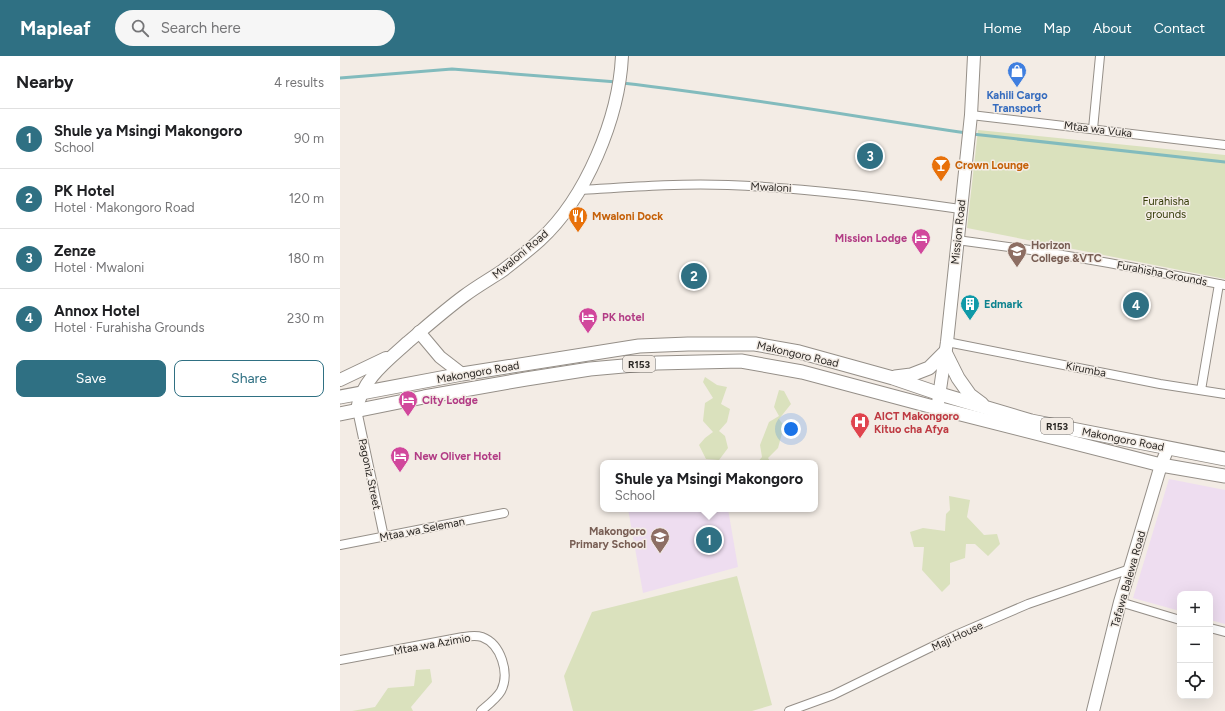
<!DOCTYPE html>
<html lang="en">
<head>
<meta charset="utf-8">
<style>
  body { margin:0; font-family:Figtree,sans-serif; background:#f6f6f6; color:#202124 }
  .controls { position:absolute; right:12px; bottom:12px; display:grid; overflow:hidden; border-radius:8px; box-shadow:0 4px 16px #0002 }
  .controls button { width:36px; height:36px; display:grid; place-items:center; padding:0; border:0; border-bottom:1px solid #e0e0e0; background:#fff; color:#202124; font:20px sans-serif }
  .you { position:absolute; left:451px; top:373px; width:14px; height:14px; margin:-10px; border:3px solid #fff; border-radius:50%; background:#1a73e8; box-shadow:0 0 0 6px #1a73e833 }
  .badge { display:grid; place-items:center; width:26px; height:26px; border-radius:50%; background:#2f7083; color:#fff; font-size:13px; font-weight:700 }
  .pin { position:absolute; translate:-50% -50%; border:2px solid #fff; box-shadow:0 1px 4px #0006 }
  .popup { position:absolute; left:260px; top:404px; width:218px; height:52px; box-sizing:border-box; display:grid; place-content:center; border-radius:8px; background:#fff; filter:drop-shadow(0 1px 3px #0005); font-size:13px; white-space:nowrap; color:#757577 }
  .popup b { font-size:15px; color:#202124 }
  .popup::after { content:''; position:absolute; left:50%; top:100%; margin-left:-8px; border:8px solid transparent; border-top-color:#fff }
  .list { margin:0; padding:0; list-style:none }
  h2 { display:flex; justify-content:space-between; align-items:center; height:52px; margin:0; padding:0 16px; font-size:17px }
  h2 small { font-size:13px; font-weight:400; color:#757577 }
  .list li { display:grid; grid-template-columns:26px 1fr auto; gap:12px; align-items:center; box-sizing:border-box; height:60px; padding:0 16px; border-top:1px solid #e0e0e0 }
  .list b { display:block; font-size:15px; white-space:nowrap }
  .list p { margin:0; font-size:13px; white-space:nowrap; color:#757577 }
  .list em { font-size:13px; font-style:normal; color:#757577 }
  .actions { display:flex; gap:8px; padding:12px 16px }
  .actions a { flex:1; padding:9px 0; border:1px solid #2f7083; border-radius:8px; text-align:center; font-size:14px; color:#2f7083 }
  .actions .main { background:#2f7083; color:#fff }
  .icon { flex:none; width:22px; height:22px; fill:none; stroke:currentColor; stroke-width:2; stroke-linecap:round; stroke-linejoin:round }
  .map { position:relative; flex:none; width:885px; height:655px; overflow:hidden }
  header { display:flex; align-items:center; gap:24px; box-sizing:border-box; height:56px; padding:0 20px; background:#2f7083; color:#fff }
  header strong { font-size:19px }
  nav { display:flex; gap:22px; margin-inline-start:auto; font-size:14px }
  .search { width:280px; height:36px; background:#f6f6f6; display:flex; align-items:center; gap:10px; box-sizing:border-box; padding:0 14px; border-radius:22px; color:#757577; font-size:15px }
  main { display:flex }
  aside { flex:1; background:#fff }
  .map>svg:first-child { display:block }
  .education { fill:#eeddf0 }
  .green { fill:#dae1bd }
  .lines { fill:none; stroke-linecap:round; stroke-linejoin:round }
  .stream { stroke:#82bbbd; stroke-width:3 }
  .street-casing { stroke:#958f88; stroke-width:10 }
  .secondary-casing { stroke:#958f88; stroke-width:14 }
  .primary-casing { stroke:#958f88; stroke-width:15 }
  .street { stroke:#fff; stroke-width:8 }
  .secondary { stroke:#fff; stroke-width:12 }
  .primary { stroke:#fff; stroke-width:13 }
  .labels { text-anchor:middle; stroke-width:3; stroke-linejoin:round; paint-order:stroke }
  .shield { fill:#f3ece5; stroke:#66625e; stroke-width:1 }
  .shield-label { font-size:10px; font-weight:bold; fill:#2a2724 }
  .shop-label { font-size:11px; font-weight:bold; fill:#366cbe; stroke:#f3ece5 }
  .street-label { font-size:11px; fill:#2a2724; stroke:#f3ece5 }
  .food-label { font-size:11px; font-weight:bold; fill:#c56008; stroke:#f3ece5; text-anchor:start }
  .park-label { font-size:11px; fill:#373d0a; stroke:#f3ece5 }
  .hotel-label { font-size:11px; font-weight:bold; fill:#b23c85; stroke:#f3ece5; text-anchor:start }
  .education-label { font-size:11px; font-weight:bold; fill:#785e54; stroke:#f3ece5; text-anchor:start }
  .culture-label { font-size:11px; font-weight:bold; fill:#0d838f; stroke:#f3ece5; text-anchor:start }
  .health-label { font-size:11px; font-weight:bold; fill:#be3a42; stroke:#f3ece5; text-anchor:start }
</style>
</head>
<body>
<header>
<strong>Mapleaf</strong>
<div class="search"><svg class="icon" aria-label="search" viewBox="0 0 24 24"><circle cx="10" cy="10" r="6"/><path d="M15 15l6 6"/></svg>Search here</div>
<nav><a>Home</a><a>Map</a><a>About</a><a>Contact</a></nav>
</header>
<main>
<aside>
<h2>Nearby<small>4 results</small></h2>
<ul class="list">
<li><span class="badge">1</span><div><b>Shule ya Msingi Makongoro</b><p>School</p></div><em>90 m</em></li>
<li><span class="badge">2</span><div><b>PK Hotel</b><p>Hotel · Makongoro Road</p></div><em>120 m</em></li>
<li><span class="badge">3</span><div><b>Zenze</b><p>Hotel · Mwaloni</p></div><em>180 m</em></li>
<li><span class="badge">4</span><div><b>Annox Hotel</b><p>Hotel · Furahisha Grounds</p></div><em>230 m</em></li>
</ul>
<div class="actions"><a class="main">Save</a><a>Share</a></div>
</aside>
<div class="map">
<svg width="885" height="655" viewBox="0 0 885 655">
  <rect width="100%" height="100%" fill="#f3ece5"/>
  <g class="education">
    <path d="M829,423L885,434V568L870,564V538H840V555L793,542Z"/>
    <path d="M288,453H388L398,511L303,537Z"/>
  </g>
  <g class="green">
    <path d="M638,74L885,99V223L627,172Z"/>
    <path d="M365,321L377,329L387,331L381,348L390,353L387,366L379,375L385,380L388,392L379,404L366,403L359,389L365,382L373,376L363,365L365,347L373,342L363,326Z"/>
    <path d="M439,334L444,335L451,348L439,363L444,370L438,392L428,402L431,407H417L422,401L420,389L429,366L439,360L434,351Z"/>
    <path d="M609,440L630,444L627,461L644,479L657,478L660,488L648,500L635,488H626L625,502L610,507V528L602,536L582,514L584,491H574L570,476L583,472L605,475L606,458L610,454Z"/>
    <path d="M397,520L432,649L412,655H233L224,620L252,556Z"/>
    <path d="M90,613L92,626L71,651L73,655H12L35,651L48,632L74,630L76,614Z"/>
  </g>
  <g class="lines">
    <g class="stream">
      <path d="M0,22L112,13L277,26"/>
      <path d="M282,27C397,40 512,60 627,77"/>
      <path d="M632,78L885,106"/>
    </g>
    <g class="street-casing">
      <g id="street">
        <path d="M631,59L885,89"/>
        <path d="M753,73L760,0"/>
        <path d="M240,134C289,131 339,127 388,129C466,132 543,142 620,153"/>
        <path d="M617,184L705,196L769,207L885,229"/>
        <path d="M607,286L820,328L885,338"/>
        <path d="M861,334L879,228"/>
        <path d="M17,354L44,481"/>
        <path d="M0,489L164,457"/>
        <path d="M780,546L840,564"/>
        <path d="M870,572L885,576"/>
        <path d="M0,604L123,581C130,580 136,579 142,581C161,588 170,617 161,635C157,642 148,649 141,655"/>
        <path d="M449,655L493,639L618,578L688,548L790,513"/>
      </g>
    </g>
    <g class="secondary-casing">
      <g id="secondary">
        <path d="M79,276L100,301L122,318"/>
        <path d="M0,324L46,302"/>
        <path d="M598,347L607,286L631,59L634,0"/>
        <path d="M17,354C21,324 47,305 68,286C87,270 105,254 124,240C136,231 150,223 162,215C175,205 188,195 200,184C246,142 279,62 282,0"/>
        <path d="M753,655L780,546L821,409L828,392"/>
      </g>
    </g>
    <g class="primary-casing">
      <g id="primary">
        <path d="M555,321L571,319L589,312L605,296L618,322L630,339L642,348"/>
        <path d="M0,341L122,318L299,290L348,288H415L459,296L553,322L600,338L691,365L885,403"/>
        <path d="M0,358L84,341L186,323L250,313L317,307L401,305L462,316L597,352L821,409L885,420"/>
      </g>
    </g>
    <use href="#street" class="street"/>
    <use href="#secondary" class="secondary"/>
    <use href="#primary" class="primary"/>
  </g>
  <defs>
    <g id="shop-pin" transform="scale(1)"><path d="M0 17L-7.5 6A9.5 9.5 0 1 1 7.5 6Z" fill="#3f7fe0" stroke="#f3ece5"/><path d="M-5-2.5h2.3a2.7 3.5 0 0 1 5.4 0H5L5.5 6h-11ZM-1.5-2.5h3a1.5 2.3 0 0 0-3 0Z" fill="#fff"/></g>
    <g id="bar-pin" transform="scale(1)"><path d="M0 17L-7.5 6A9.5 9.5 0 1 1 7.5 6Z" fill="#e8710a" stroke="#f3ece5"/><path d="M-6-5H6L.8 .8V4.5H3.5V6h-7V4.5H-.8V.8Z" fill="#fff"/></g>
    <g id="restaurant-pin" transform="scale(1)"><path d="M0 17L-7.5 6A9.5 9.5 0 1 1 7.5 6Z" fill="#e8710a" stroke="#f3ece5"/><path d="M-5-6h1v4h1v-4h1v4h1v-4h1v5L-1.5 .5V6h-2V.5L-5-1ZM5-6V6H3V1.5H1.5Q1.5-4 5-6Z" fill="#fff"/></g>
    <g id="hotel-pin" transform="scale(1)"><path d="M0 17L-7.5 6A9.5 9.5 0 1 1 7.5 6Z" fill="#d1479c" stroke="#f3ece5"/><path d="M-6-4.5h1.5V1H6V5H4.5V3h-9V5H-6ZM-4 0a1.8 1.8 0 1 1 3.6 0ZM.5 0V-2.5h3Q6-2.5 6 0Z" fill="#fff"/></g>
    <g id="university-pin" transform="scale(1)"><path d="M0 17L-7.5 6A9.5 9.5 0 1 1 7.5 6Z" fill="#8d6e63" stroke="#f3ece5"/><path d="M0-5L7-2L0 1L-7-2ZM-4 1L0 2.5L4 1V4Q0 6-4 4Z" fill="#fff"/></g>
    <g id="building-pin" transform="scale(1)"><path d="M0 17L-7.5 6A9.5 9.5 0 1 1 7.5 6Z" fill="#0f9aa8" stroke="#f3ece5"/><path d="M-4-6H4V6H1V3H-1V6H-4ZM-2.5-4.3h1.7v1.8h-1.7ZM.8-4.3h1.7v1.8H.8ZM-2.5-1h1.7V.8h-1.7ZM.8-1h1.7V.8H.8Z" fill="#fff"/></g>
    <g id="hospital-pin" transform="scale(1)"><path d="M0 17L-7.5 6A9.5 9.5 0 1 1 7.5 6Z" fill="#e0444e" stroke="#f3ece5"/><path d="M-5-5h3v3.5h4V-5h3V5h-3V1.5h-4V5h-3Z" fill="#fff"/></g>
    <g id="school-pin" transform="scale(1)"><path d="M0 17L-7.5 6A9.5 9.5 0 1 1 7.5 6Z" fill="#8d6e63" stroke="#f3ece5"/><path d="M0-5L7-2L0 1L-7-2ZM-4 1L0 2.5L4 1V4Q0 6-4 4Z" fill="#fff"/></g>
  </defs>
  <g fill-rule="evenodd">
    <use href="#shop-pin" x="677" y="15"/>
    <use href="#bar-pin" x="601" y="109"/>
    <use href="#restaurant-pin" x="238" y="160"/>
    <use href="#hotel-pin" x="581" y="182"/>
    <use href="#university-pin" x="677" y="195"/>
    <use href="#building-pin" x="630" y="248"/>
    <use href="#hotel-pin" x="248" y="261"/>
    <use href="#hotel-pin" x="68" y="344"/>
    <use href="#hospital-pin" x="520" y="366"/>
    <use href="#hotel-pin" x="60" y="400"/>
    <use href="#school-pin" x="320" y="481"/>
  </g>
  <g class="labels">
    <g class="shield">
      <rect x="283" y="300" width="32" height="16" rx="3"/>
      <rect x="701" y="362" width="32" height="16" rx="3"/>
    </g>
    <g class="shield-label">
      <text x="299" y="312">R153</text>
      <text x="717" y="374">R153</text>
    </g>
    <g class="shop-label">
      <text x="677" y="43">Kahili Cargo<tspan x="677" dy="13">Transport</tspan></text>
    </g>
    <g class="street-label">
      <text transform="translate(758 73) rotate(7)" y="4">Mtaa wa Vuka</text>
      <text transform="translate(431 131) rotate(3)" y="4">Mwaloni</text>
      <text transform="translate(618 176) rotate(-84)" y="4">Mission Road</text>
      <text transform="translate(180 198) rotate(-40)" y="4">Mwaloni Road</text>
      <text transform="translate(822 217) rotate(11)" y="4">Furahisha Grounds</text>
      <text transform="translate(458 298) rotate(13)" y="4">Makongoro Road</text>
      <text transform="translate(746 313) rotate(11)" y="4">Kirumba</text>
      <text transform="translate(138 316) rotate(-10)" y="4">Makongoro Road</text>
      <text transform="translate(783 383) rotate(11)" y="4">Makongoro Road</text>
      <text transform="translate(30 418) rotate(78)" y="4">Pagoniz Street</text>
      <text transform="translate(82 473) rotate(-11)" y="4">Mtaa wa Seleman</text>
      <text transform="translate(788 523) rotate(-74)" y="4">Tafawa Balewa Road</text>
      <text transform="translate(617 580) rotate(-25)" y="4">Maji House</text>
      <text transform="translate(92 588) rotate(-10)" y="4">Mtaa wa Azimio</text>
    </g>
    <g class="food-label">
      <text x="615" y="113">Crown Lounge</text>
      <text x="252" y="164">Mwaloni Dock</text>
    </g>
    <g class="park-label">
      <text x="826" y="149">Furahisha<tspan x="826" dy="13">grounds</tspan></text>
    </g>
    <g class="hotel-label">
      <text x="567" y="186" text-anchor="end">Mission Lodge</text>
      <text x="262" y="265">PK hotel</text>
      <text x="82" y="348">City Lodge</text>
      <text x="74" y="404">New Oliver Hotel</text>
    </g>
    <g class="education-label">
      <text x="691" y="193">Horizon<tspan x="691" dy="13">College &amp;VTC</tspan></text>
      <text x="306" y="479" text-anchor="end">Makongoro<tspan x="306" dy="13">Primary School</tspan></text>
    </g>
    <g class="culture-label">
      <text x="644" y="252">Edmark</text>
    </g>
    <g class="health-label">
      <text x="534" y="364">AICT Makongoro<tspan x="534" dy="13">Kituo cha Afya</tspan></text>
    </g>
  </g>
</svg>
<div class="controls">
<button>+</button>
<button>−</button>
<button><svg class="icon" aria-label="locate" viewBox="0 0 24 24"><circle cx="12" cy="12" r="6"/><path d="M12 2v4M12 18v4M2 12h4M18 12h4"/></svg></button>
</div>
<div class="you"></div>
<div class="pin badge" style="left:369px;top:484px">1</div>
<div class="popup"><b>Shule ya Msingi Makongoro</b>School</div>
<div class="pin badge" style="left:354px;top:220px">2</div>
<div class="pin badge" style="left:530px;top:100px">3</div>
<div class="pin badge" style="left:796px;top:249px">4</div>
</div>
</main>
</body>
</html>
